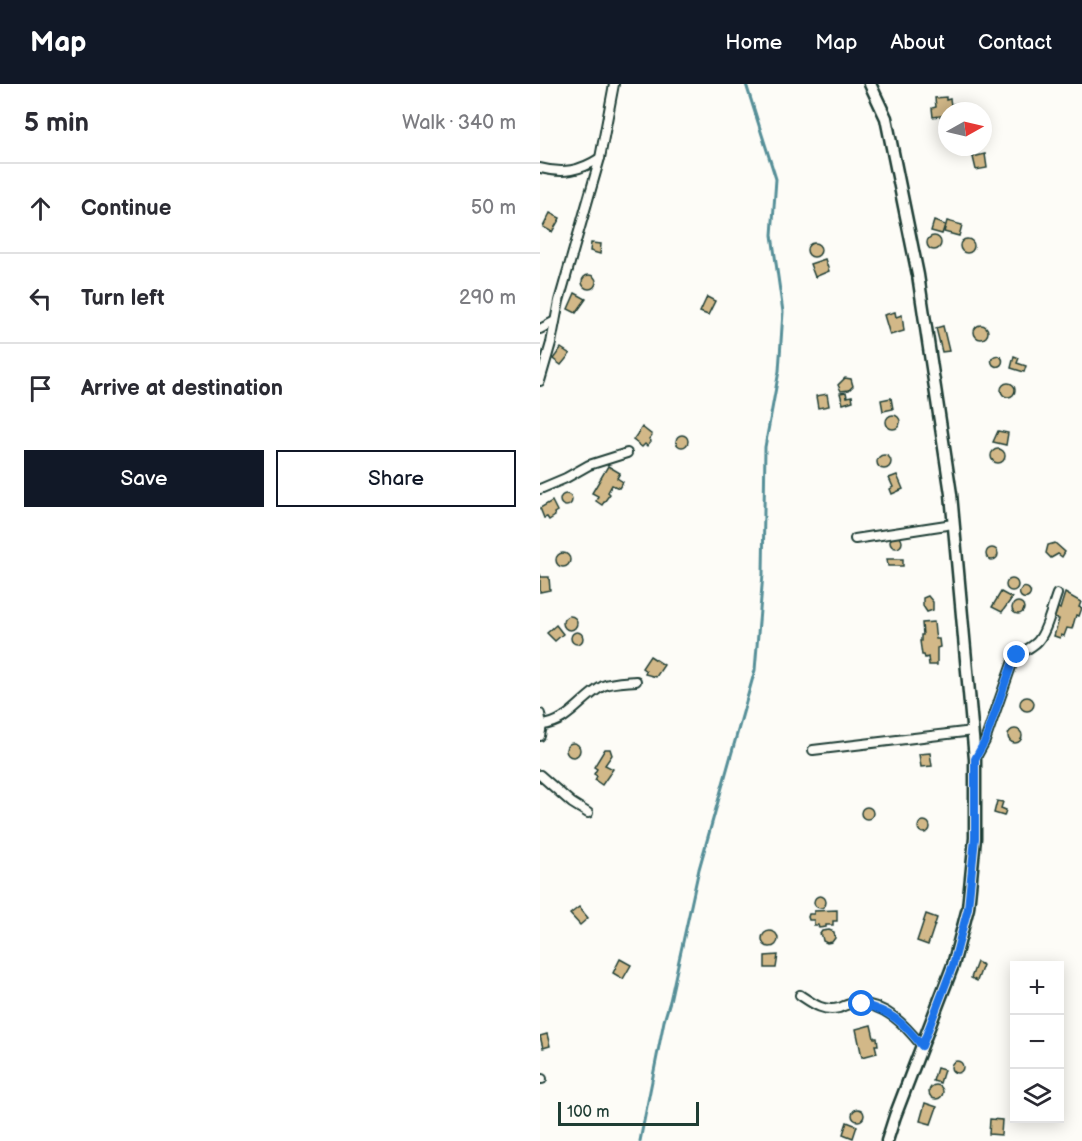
<!DOCTYPE html>
<html lang="en">
<head>
<meta charset="utf-8">
<style>
  body { margin:0; font-family:"Balsamiq Sans",sans-serif; background:#f2f2f3; color:#2b2b33 }
  .controls { position:absolute; right:18px; bottom:18px; display:grid; overflow:hidden; border-radius:0px; box-shadow:0 3px 15px #0003 }
  .controls button { width:54px; height:54px; display:grid; place-items:center; padding:0; border:0; border-bottom:2px solid #e1e1e2; background:#fff; color:#2b2b33; font:30px sans-serif }
  .compass { position:absolute; left:398px; top:18px; width:54px; height:54px; border-radius:50%; background:#fff; box-shadow:0 3px 15px #0003; rotate:82deg }
  .scale { position:absolute; left:18px; bottom:15px; width:141px; box-sizing:border-box; padding-left:6px; border:3px solid #1f3d34; border-top:0; font-size:16px; line-height:21px; white-space:nowrap; color:#1f3d34; -webkit-text-stroke:4px #fdfcf7; paint-order:stroke }
  .stop { position:absolute; width:18px; height:18px; margin:-14px; border:4px solid #1a73e8; border-radius:50%; background:#fff }
  .stop.end { background:#1a73e8; border-color:#fff; box-shadow:0 2px 6px #0008 }
  .list { margin:0; padding:0; list-style:none }
  h2 { display:flex; justify-content:space-between; align-items:center; height:78px; margin:0; padding:0 24px; font-size:26px }
  h2 small { font-size:20px; font-weight:400; color:#7c7c81 }
  .list li { display:grid; grid-template-columns:39px 1fr auto; gap:18px; align-items:center; box-sizing:border-box; height:90px; padding:0 24px; border-top:2px solid #e1e1e2 }
  .list b { display:block; font-size:22px; white-space:nowrap }
  .list em { font-size:20px; font-style:normal; color:#7c7c81 }
  .actions { display:flex; gap:12px; padding:18px 24px }
  .actions a { flex:1; padding:14px 0; border:2px solid #111827; border-radius:0px; text-align:center; font-size:21px; color:#111827 }
  .actions .main { background:#111827; color:#fff }
  .icon { flex:none; width:33px; height:33px; fill:none; stroke:currentColor; stroke-width:2; stroke-linecap:round; stroke-linejoin:round }
  .map { position:relative; flex:none; width:542px; height:1057px; overflow:hidden }
  header { display:flex; align-items:center; gap:36px; box-sizing:border-box; height:84px; padding:0 30px; background:#111827; color:#fff }
  header strong { font-size:28px }
  nav { display:flex; gap:33px; margin-inline-start:auto; font-size:21px }
  main { display:flex }
  aside { flex:1; background:#fff }
  .map>svg:first-child { display:block }
  .lines { fill:none; stroke-linecap:round; stroke-linejoin:round }
  .stream { stroke:#568f98; stroke-width:3 }
  .building { fill:#d2b888; stroke:#1f3d34; stroke-width:1.5 }
  .street-casing { stroke:#1f3d34; stroke-width:12 }
  .secondary-casing { stroke:#1f3d34; stroke-width:15 }
  .street { stroke:#fdfcf7; stroke-width:8 }
  .secondary { stroke:#fdfcf7; stroke-width:10 }
  .route { stroke:#1a73e8; stroke-width:8 }
</style>
</head>
<body>
<header>
<strong>Map</strong>
<nav><a>Home</a><a>Map</a><a>About</a><a>Contact</a></nav>
</header>
<main>
<aside>
<h2>5 min<small>Walk · 340 m</small></h2>
<ul class="list">
<li><svg class="icon" aria-label="ahead" viewBox="0 0 24 24"><path d="M12 20V5M6 11l6-6 6 6"/></svg><div><b>Continue</b></div><em>50 m</em></li>
<li><svg class="icon" aria-label="left" viewBox="0 0 24 24"><path d="M17 20v-9H6M10 6l-5 5 5 5"/></svg><div><b>Turn left</b></div><em>290 m</em></li>
<li><svg class="icon" aria-label="arrive" viewBox="0 0 24 24"><path d="M6 21V4h12l-3 4 3 4H6"/></svg><div><b>Arrive at destination</b></div></li>
</ul>
<div class="actions"><a class="main">Save</a><a>Share</a></div>
</aside>
<div class="map">
<svg width="542" height="1057" viewBox="0 0 542 1057">
  <rect width="100%" height="100%" fill="#fdfcf7"/>
  <filter id="ink" filterUnits="userSpaceOnUse"><feTurbulence type="fractalNoise" baseFrequency=".0167" numOctaves="2"/><feDisplacementMap in="SourceGraphic" scale="12" xChannelSelector="R" yChannelSelector="G"/><feConvolveMatrix kernelMatrix="1 2 1 2 8 2 1 2 1" color-interpolation-filters="sRGB"/></filter>
  <g filter="url(#ink)">
    <g class="lines">
      <path class="stream" d="M100,1057L124,937L130,917L159,785L215,586L223,490L225,363L239,287L243,228L232,151L236,95L206,0"/>
    </g>
    <g class="building">
      <path d="M406,13V16L410,15L411,21L414,20L415,27H407V33V31L393,33L392,24L396,23L395,14Z"/>
      <path d="M445,70L447,84L436,86L433,73Z"/>
      <path d="M10,129L20,134L12,148L3,143Z"/>
      <path d="M394,137L405,141L402,150L391,147Z"/>
      <path d="M407,137L422,141L419,152L404,148Z"/>
      <circle cx="394" cy="159" r="7"/>
      <circle cx="427" cy="162" r="7"/>
      <path d="M51,159L61,160L60,170L50,167Z"/>
      <circle cx="274" cy="166" r="7"/>
      <path d="M285,175L289,187L275,193L270,180Z"/>
      <circle cx="49" cy="198" r="7"/>
      <path d="M35,209L46,215L36,229L28,225Z"/>
      <path d="M167,213L175,217L168,231L160,228Z"/>
      <path d="M355,228L356,233L362,231L364,247L350,251L344,231Z"/>
      <circle cx="441" cy="248" r="7"/>
      <path d="M403,242L409,267L402,268L396,244Z"/>
      <path d="M21,264L30,270L21,281L13,275Z"/>
      <circle cx="457" cy="277" r="5.5"/>
      <path d="M474,272L479,274L477,279L486,282L484,288L471,284Z"/>
      <path d="M305,294L311,295L313,302L309,306L301,307L298,301Z"/>
      <circle cx="468" cy="306" r="7"/>
      <path d="M306,308L307,313L312,312L313,317L303,320L300,309Z"/>
      <path d="M287,310L289,322L278,324L276,312Z"/>
      <path d="M351,314L353,325L343,327L341,316Z"/>
      <circle cx="353" cy="338" r="7"/>
      <path d="M102,343L112,351L109,355L111,357L107,362L105,360L102,363L93,356Z"/>
      <path d="M458,347L468,349L466,361L453,358Z"/>
      <circle cx="142" cy="357" r="6"/>
      <circle cx="458" cy="372" r="7"/>
      <circle cx="344" cy="378" r="7"/>
      <path d="M68,382L80,389L77,394L83,398L79,404L72,401L68,408L70,410L62,421L56,417L58,412L52,409Z"/>
      <path d="M357,391L363,405L352,410L350,405L353,403L349,394Z"/>
      <circle cx="26" cy="416" r="6"/>
      <path d="M12,417L17,427L14,429L15,432L9,436L7,433L4,434L0,424Z"/>
      <circle cx="356" cy="458" r="6"/>
      <path d="M515,459L525,468L522,473L518,470L511,474L506,469L508,461Z"/>
      <circle cx="452" cy="470" r="6"/>
      <circle cx="23" cy="476" r="7"/>
      <path d="M347,475H363V482H348Z"/>
      <path d="M0,490L1,493H9L10,506L0,508Z"/>
      <circle cx="472" cy="501" r="6"/>
      <circle cx="485" cy="509" r="5.5"/>
      <path d="M461,508L472,514L462,528L452,523Z"/>
      <path d="M525,509L541,518L539,523L542,524L539,532L536,531L532,545L527,544L524,552L521,551L520,554L514,552L519,535L513,534L517,523L520,525Z"/>
      <path d="M388,512L393,518V526L387,528L383,522V514Z"/>
      <circle cx="478" cy="524" r="6"/>
      <circle cx="30" cy="539" r="7"/>
      <path d="M394,538L395,549L396,555H399L400,563L397,564V581H389L388,573L385,574L384,571H382L380,557H381V551H383L382,539Z"/>
      <path d="M16,541L23,550L15,557L7,549Z"/>
      <circle cx="37" cy="554" r="6"/>
      <path d="M110,572L124,581L116,593L105,590L106,587L102,584Z"/>
      <circle cx="487" cy="620" r="7"/>
      <circle cx="475" cy="652" r="7"/>
      <circle cx="33" cy="666" r="7"/>
      <path d="M65,665H70L72,671L65,681L73,685L62,701L55,696L57,692L54,690L57,685L54,683Z"/>
      <path d="M390,669L392,682L381,683L379,670Z"/>
      <path d="M457,717L463,718L461,724L466,726L464,732L454,729Z"/>
      <circle cx="327" cy="729" r="6"/>
      <circle cx="384" cy="743" r="6"/>
      <circle cx="280" cy="818" r="6"/>
      <path d="M39,823L48,834L40,841L30,830Z"/>
      <path d="M297,826V837H293V841H286V843L279,844L278,841H274V836H269L268,833L269,830H274V827Z"/>
      <path d="M386,830L397,834L388,861L377,857Z"/>
      <path d="M289,846L294,848L295,854L292,858L287,859L283,857L282,852L280,850L282,847Z"/>
      <circle cx="230" cy="855" r="8"/>
      <path d="M238,871L236,884H225V872Z"/>
      <path d="M80,875L91,881L83,895L73,889Z"/>
      <path d="M437,878L443,881L437,897L431,894Z"/>
      <path d="M331,941L334,954H337L338,961H335L337,969L322,973L316,945Z"/>
      <path d="M7,950L10,962L3,964L0,952Z"/>
      <circle cx="417" cy="983" r="6"/>
      <path d="M397,984L404,986L400,999L393,997Z"/>
      <circle cx="396" cy="1008" r="7"/>
      <path d="M385,1019L397,1023L391,1040L380,1037Z"/>
      <circle cx="318" cy="1031" r="6"/>
      <path d="M450,1035L462,1036L461,1051L449,1050Z"/>
      <path d="M307,1038L317,1042L313,1054L303,1050Z"/>
    </g>
    <g class="lines">
      <g class="street-casing">
        <g id="street">
          <path d="M0,84C23,90 40,87 60,74"/>
          <path d="M0,245L15,237"/>
          <path d="M0,297L11,259L19,217L60,74L74,0"/>
          <path d="M0,405L26,394L49,381L87,369"/>
          <path d="M315,455L413,440"/>
          <path d="M0,630L2,641L0,652"/>
          <path d="M2,641C28,639 42,613 63,602C72,598 86,598 96,597"/>
          <path d="M273,666L433,647"/>
          <path d="M435,675L445,657L473,577C479,568 488,566 496,559C506,551 512,523 517,510"/>
          <path d="M0,691L32,719L48,729"/>
          <path d="M260,911C272,919 283,928 299,924C305,922 310,918 317,919C346,920 365,941 382,962"/>
          <path d="M0,995H2"/>
        </g>
      </g>
      <g class="secondary-casing">
        <path id="secondary" d="M330,0L346,34L378,191L411,410L435,675V754L428,824L413,881L355,1032L347,1057"/>
      </g>
      <use href="#street" class="street"/>
      <use href="#secondary" class="secondary"/>
    </g>
  </g>
  <g class="lines" filter="url(#ink)">
    <path class="route" d="M322,920C352,928 363,938 382,962L413,881L428,824L435,754V675L445,657L473,577L477,571"/>
  </g>
</svg>
<div class="controls">
<button>+</button>
<button>−</button>
<button><svg class="icon" aria-label="layers" viewBox="0 0 24 24"><path d="M12 4l9 5-9 5-9-5zM3 14l9 5 9-5"/></svg></button>
</div>
<svg class="compass" viewBox="-18 -18 36 36"><path d="M0-13l5 13h-10z" fill="#e53935"/><path d="M0 13l5-13h-10z" fill="#7c7c81"/></svg>
<div class="scale">100 m</div>
<div class="stop" style="left:322px;top:920px"></div>
<div class="stop end" style="left:477px;top:571px"></div>
</div>
</main>
</body>
</html>
